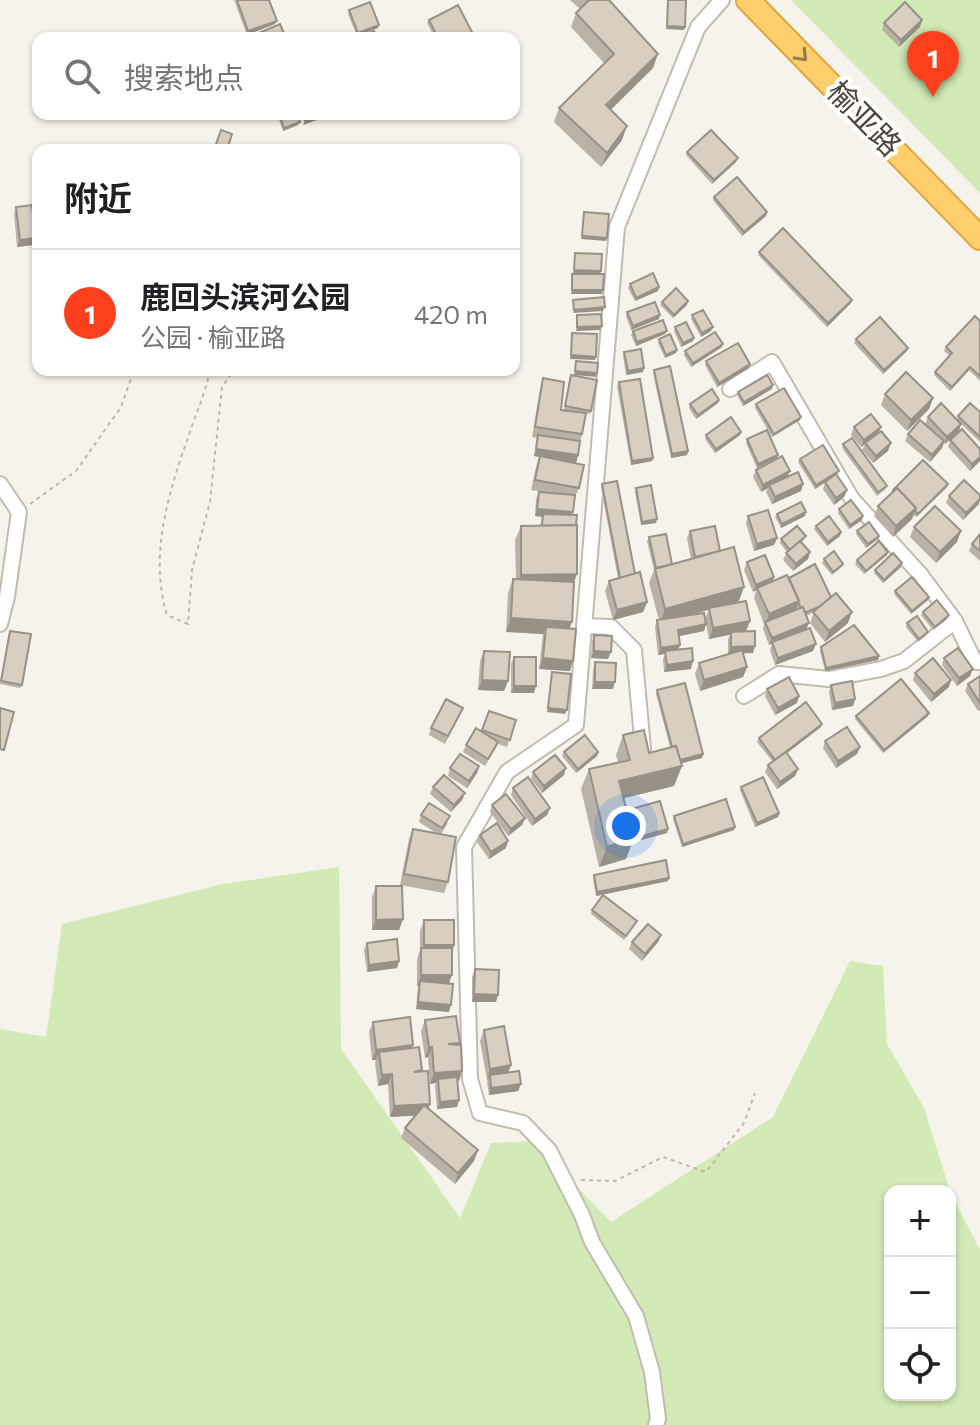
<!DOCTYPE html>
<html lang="zh">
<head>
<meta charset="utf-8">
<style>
  body { margin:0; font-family:Commissioner,"Noto Sans SC",sans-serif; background:#f6f6f6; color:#202124 }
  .controls { position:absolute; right:24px; bottom:24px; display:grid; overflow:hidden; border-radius:16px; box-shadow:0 2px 6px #0004 }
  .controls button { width:72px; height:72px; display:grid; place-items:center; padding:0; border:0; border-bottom:2px solid #e0e0e0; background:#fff; color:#202124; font:40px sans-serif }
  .you { position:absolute; left:626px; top:826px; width:28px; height:28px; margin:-20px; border:6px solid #fff; border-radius:50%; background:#1a73e8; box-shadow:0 0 0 12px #1a73e833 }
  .badge { display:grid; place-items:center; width:52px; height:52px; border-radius:50%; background:#fc3f1d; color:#fff; font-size:26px; font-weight:700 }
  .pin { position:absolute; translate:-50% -66px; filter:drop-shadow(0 2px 4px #0008) }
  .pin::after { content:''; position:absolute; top:42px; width:28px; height:24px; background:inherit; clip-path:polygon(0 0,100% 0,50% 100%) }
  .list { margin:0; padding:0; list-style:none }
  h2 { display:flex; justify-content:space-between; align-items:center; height:104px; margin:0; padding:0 32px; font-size:34px }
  h2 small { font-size:26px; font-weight:400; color:#757577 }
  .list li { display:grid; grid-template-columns:52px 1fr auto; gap:24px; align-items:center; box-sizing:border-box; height:128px; padding:0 32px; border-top:2px solid #e0e0e0 }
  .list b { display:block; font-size:30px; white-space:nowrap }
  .list p { margin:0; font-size:26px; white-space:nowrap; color:#757577 }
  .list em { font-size:26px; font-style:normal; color:#757577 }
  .icon { flex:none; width:44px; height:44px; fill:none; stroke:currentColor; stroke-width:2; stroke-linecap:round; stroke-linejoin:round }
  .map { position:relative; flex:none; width:980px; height:1425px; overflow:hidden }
  .search { position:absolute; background:#fff; box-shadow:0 2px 6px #0004; left:32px; top:32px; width:488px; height:88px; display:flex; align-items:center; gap:20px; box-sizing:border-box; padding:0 28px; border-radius:16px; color:#757577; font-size:30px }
  .panel { position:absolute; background:#fff; box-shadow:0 2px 6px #0004; left:32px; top:144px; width:488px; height:232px; border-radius:16px }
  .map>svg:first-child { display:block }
  .green { fill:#d2eab5 }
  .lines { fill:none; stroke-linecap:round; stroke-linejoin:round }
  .minor-casing { stroke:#c2bbae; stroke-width:18 }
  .highway-casing { stroke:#e0a43c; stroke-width:26 }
  .path { stroke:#c4b79f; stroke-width:2; stroke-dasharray:4 4; stroke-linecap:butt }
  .minor { stroke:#fff; stroke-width:14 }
  .highway { stroke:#ffcf6e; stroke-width:22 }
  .wall { fill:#bab2a6; fill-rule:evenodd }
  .shaded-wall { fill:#979187 }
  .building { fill:#d8cfc1; stroke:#979187; stroke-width:2 }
  .oneway { stroke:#937c4e }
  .labels { text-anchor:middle; stroke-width:8; stroke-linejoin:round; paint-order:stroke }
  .street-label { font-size:30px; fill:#4b4439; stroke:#fff }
</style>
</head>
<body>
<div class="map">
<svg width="980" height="1425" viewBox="0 0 980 1425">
  <rect width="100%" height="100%" fill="#f6f3ec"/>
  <g class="green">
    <path d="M791,0H980V193Z"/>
    <path d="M339,867L341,1049L460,1218L491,1143L532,1141L611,1222L773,1117L850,961L883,966L887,1044L924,1108L950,1191H890V1395H950V1192L980,1250V1425H0V1029L46,1037L62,924L223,884Z"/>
  </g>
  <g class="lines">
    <g class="minor-casing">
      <g id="minor">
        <path d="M730,389L772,362L852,499L920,574L955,621"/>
        <path d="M0,484L19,512L7,597L0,624"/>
        <path d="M584,626L611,627L634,650L643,749"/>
        <path d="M744,696L779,674L829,679L881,669L904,661L955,621L975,662H980"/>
        <path d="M656,1425L658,1419L652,1372L636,1316L592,1242L582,1215L549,1150L523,1123L480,1113L470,1079L464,847L507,772L576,725L617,227L698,27L722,0"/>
      </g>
    </g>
    <g class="highway-casing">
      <path id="highway" d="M748,0L980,238"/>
    </g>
    <g class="path">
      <path d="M210,370C206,390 198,409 191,429C170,488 148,553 167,615L188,624L192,570L210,502L222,387L234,370"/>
      <path d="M30,504L76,471L121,407L134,370"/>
      <path d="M581,1180L615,1181L663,1157L706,1172L744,1123L755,1093"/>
    </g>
    <use href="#minor" class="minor"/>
    <use href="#highway" class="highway"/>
  </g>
  <g class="wall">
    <path d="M234,0H269L275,24L247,35Z"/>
    <path d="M570,0H609L653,68L611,110L622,140L601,167L554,122L559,108L604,63L571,27L576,13L580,9Z"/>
    <path d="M349,10L378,28L357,36L348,14Z"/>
    <path d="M429,20L475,38H435L427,23Z"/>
    <path d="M922,20L920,27L899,47L882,30L884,23Z"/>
    <path d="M277,114H297L300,122L298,125L283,131Z"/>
    <path d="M687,152L736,162L712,184L686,155Z"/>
    <path d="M714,197L766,216L742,236L713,200Z"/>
    <path d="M16,207L36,238L33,245L17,247L14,214Z"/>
    <path d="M759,252L851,303L827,327L758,255Z"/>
    <path d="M630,284L659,287L658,291L635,301L628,288Z"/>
    <path d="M662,302L687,305L673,318L660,305Z"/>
    <path d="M627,312L659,319L631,330L626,316Z"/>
    <path d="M692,315L711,331L701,337L691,319Z"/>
    <path d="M980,321V381L969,370L950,391L934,375L935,372L950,356L944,351L946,347Z"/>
    <path d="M675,327L693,341L681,347L674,331Z"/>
    <path d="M633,331H667L665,334L636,346L631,335Z"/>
    <path d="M659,339L676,353L665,358L658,343Z"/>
    <path d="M856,339L908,348L907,351L883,374L854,343Z"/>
    <path d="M722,347L691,367L684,355L685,351Z"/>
    <path d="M624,352L643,372L626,375L623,356Z"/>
    <path d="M706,361L749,368L717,387L705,365Z"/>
    <path d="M654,370L688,451L687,455L671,458L653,373Z"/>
    <path d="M571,375L591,411L590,414L586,413L578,455L576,463L562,461L579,488L574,499L572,515L574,582L569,629L570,671L539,669L543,634L506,632L508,593L513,579H516L515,540L521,526H540L542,517L535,516L536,499L539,492H542L531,490L536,467L539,457L534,456L537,438L532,437L540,389L543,378L561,410L580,412L564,410Z"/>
    <path d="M619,382L653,458L652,461L631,465L617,386Z"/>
    <path d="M772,389L743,406L737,395L738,392Z"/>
    <path d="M885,394L933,398L929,409L907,431L881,405Z"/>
    <path d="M719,400L718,403L696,419L689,408L690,404Z"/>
    <path d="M756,404L800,420L772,437L755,408Z"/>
    <path d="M980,412V442L961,424L959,431L945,444L944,443L942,448L930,462L905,441L908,434L925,424L928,417L957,419L958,416Z"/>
    <path d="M854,427L879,432L888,451L873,463L862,450L865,444L861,447L851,435Z"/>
    <path d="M741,432L740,435L715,453L705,439L706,435Z"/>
    <path d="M747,439L778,455L757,468L746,443Z"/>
    <path d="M950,440L980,449V461L970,471L948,447Z"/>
    <path d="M843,444L886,489L877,496L842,448Z"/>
    <path d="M800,459L837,475L847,490L844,497L834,505L823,489L825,482L815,489L798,462Z"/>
    <path d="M756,470L788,476L803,484L801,491L772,504L766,492L768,488L761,492L753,477Z"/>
    <path d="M602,484L635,574L647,602L643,612L613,620L605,591L609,581L618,578L601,488Z"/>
    <path d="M947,487L916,517L914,515L912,519L893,537L874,516L878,506L892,493L893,490Z"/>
    <path d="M636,488L656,523L641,525L635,492Z"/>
    <path d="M949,496L979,504L963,520L946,503Z"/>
    <path d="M839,509L862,520L849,529L838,513Z"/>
    <path d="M777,514L805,516L781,528L775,517Z"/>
    <path d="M748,516L777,538L774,545L754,551L746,523Z"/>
    <path d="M816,526L841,532L840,536L827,546L814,529Z"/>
    <path d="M914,527L957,542L936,563L910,537Z"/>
    <path d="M690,531L720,551L739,601L730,604L750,621L746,631L753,653H743L747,667L743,677L700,691L695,674L699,663L728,654V639L730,635L709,639L706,624L704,631L679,636L680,645L678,650L691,669L664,672L663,659L665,654L658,655L655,627L657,620H659L649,583L654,570L647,541L649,537L672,564L691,559L687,538ZM709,610L705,618L688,616Z"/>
    <path d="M857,531L879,536L878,539L866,548L856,534Z"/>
    <path d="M980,534V561L969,551L972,544Z"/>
    <path d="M806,536L802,542L810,552L808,559L793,571L783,560L787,552L780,543L781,539Z"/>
    <path d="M887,555L864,574L855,564L857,560Z"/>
    <path d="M824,559L843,564L842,567L832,575L822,563Z"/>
    <path d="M747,562L774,577L773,581L789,578L831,597L848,623L825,642L810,623L814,612L806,616L807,629L813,651L775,665L770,650L772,644L769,645L763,629L764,624L754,598L756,590L753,592L744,570Z"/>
    <path d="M901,567L883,583L874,573L875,570Z"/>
    <path d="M895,591L928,600L911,614L894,594Z"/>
    <path d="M923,612L947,619L933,630L921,615Z"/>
    <path d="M907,623L927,635L918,642L906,627Z"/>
    <path d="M10,631L22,685L20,688L0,684Z"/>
    <path d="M594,635L608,659L591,658L592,642Z"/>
    <path d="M821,647L879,656L878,660L825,671L820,651Z"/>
    <path d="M484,651L508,681L504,691L478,690L480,661Z"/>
    <path d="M514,657L534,693H511V664Z"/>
    <path d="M944,658L970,676L957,686L942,665Z"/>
    <path d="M595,662L613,689H592L593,670Z"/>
    <path d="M915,673L949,687L931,702L913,680Z"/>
    <path d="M980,676V710L978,711L965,691L968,684Z"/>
    <path d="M831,685L855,699L853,706L832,710L829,692Z"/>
    <path d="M767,689L797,703L775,715L765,696Z"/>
    <path d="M657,690L703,754L702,758L681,763L674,786L624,798L626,859L599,867L581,789L589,769L618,762L616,755L623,735L649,753L670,747L656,694Z"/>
    <path d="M489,711L516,720L507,747L498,744L485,766L463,752L466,745L482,732Z"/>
    <path d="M929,713L928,716L883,753L855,719L856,716Z"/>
    <path d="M460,715L445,744L429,735L431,728Z"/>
    <path d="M821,727L787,753L798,769L795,776L777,789L765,772L768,765L773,762L757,742L759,738Z"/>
    <path d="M825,741L860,747L857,754L836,768L823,748Z"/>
    <path d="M564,752H598L597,756L576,773L562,756Z"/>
    <path d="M479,766L477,773L467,788L448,776L450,768Z"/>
    <path d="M533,772L564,775L542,793L531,779Z"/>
    <path d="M433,787L465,793L462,800L451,812L430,794Z"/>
    <path d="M741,787L779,813L778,817L755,827L740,790Z"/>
    <path d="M513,788L550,808L547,815L532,826L511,795Z"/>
    <path d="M492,805L525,818L522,825L508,836L490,812Z"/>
    <path d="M635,808L667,833L641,840L633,812Z"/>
    <path d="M421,815L448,823L441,834L448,882L444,893L400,885L409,839L413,829L436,833L419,822Z"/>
    <path d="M674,816L734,830L682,847L673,819Z"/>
    <path d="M480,835L506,848L489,859L477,842Z"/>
    <path d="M594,875L669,878L668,881L596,896L593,879Z"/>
    <path d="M376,886L403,919L399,930H372V897Z"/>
    <path d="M592,910L637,921L624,940L591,914Z"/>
    <path d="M424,920L454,945L449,984V1012L416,1009L418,986H417V959L420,950V931Z"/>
    <path d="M661,935L658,942L642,961L629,949L632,942Z"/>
    <path d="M367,943L399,961L397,968L367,972L364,950Z"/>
    <path d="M475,969L496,1002H472V977Z"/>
    <path d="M425,1020L460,1043L462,1071L458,1081L459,1100L457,1107L437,1109L435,1086L436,1083L430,1084L428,1057L425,1058L421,1031Z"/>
    <path d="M373,1022L412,1048L422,1070L429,1109L478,1150L474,1161L455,1184L401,1138L405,1128L415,1115L390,1117L388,1084L378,1086L375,1063L376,1060H372L369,1032Z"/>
    <path d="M484,1030L511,1065L508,1072L521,1084L518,1091L489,1095L487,1082L488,1079L487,1080L480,1041Z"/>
  </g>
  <g class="shaded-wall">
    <path d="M922,20L920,27L899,47L901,40Z"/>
    <path d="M277,21L275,24L247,35L248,31Z"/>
    <path d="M379,25L378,28L357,36L358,33Z"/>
    <path d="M667,26L685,27L684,30L666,29Z"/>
    <path d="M658,54L653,68L601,119L606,105Z"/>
    <path d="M325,114H334L303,125L305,121Z"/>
    <path d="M300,122L298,125L283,131L284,128Z"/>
    <path d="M627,126L622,140L601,167L607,153Z"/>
    <path d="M738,158L736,162L712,184L714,180Z"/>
    <path d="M767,212L766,216L742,236L744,232Z"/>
    <path d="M582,236L607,238L606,241L581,239Z"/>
    <path d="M36,238L33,245L17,247L20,240Z"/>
    <path d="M574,270L601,271L600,274L573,273Z"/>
    <path d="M659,287L658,291L635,301L636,298Z"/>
    <path d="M572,290H603L602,294H571Z"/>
    <path d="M852,300L851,303L827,327L828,323Z"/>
    <path d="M688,301L687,305L673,318L674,315Z"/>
    <path d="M605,307L603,311L573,313L574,310Z"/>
    <path d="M660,315L659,319L631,330L633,326Z"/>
    <path d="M602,326L600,330L576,331L577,327Z"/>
    <path d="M713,327L711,331L701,337L702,333Z"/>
    <path d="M667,331L665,334L636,346L637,342Z"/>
    <path d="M694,338L693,341L681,347L683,343Z"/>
    <path d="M723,344L722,347L691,367L693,363Z"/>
    <path d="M908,348L907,351L883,374L884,370Z"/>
    <path d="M677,350L676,353L665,358L666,355Z"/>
    <path d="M571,355L596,357L595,360L570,359Z"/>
    <path d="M750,364L749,368L717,387L719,383Z"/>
    <path d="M970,367L969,370L950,391L952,387Z"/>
    <path d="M644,368L643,372L626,375L628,371Z"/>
    <path d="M575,371L597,373L596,377L574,375Z"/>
    <path d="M773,385L772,389L743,406L744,402Z"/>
    <path d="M933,398L929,409L907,431L911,420Z"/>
    <path d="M719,400L718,403L696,419L698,415Z"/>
    <path d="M801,417L800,420L772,437L774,434Z"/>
    <path d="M961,424L959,431L945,444L947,437Z"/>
    <path d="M881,427L878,434L861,447L864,440Z"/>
    <path d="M741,432L740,435L715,453L716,449Z"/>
    <path d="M944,441L942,448L930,462L932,455Z"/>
    <path d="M891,443L888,451L873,463L876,456Z"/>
    <path d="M536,449L578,455L576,463L534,456Z"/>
    <path d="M688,451L687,455L671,458L672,454Z"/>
    <path d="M778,455L777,458L757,468L758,464Z"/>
    <path d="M980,457V461L970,471L972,464Z"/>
    <path d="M653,458L652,461L631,465L632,461Z"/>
    <path d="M790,471L787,478L769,485L768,488L761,492L763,485Z"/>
    <path d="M839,471L837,475L815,489L816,485Z"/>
    <path d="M803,484L801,491L772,504L775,497Z"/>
    <path d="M948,484L947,487L916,517L918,514Z"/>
    <path d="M847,490L844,497L834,505L836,498Z"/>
    <path d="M980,499L979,504L963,520L966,513Z"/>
    <path d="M916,508L912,519L893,537L896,526Z"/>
    <path d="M537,509L573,512L570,519L535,516Z"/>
    <path d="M806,512L805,516L781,528L782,524Z"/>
    <path d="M863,516L862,520L849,529L850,525Z"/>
    <path d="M657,519L656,523L641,525L642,522Z"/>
    <path d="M961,531L957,542L936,563L940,552Z"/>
    <path d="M841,532L840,536L827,546L828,542Z"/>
    <path d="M879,536L878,539L866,548L868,544Z"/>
    <path d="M777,538L774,545L754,551L757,544Z"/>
    <path d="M810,552L808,559L793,571L796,564Z"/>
    <path d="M888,552L887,555L864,574L866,571Z"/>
    <path d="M902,563L901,567L883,583L884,580Z"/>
    <path d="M577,574L572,588L516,589L521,575Z"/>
    <path d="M774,577L772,584L757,588L756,590L753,592L756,585Z"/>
    <path d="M744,587L739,601L660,623L665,609Z"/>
    <path d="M929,597L928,600L911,614L912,611Z"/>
    <path d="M799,601L795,612L766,623L769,614Z"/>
    <path d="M647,602L643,612L613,620L617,610Z"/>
    <path d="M852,612L848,623L825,642L829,631Z"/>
    <path d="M949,615L947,619L933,630L935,627Z"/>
    <path d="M511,618L572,622L567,635L546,627L543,634L506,632Z"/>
    <path d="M750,621L746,631L709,639L713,628Z"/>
    <path d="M809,623L806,630L769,645L772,638Z"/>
    <path d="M706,624L704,631L675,637L678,630Z"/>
    <path d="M816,644L813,651L775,665L778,658Z"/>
    <path d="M680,645L677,652L658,655L661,648Z"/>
    <path d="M755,646L753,653L728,654L731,647Z"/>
    <path d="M594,651L611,652L608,659L591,658Z"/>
    <path d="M879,656L878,660L825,671L826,668Z"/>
    <path d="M543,658L573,661L570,671L539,669Z"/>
    <path d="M693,661L691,669L664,672L667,665Z"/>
    <path d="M747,667L743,677L700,691L704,680Z"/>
    <path d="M973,669L970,676L957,686L959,678Z"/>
    <path d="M482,680L508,681L504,691L478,690Z"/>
    <path d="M951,680L949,687L931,702L934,694Z"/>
    <path d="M595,682H615L613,689H592Z"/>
    <path d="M514,686H536L534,693H511Z"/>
    <path d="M799,696L797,703L775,715L778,708Z"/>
    <path d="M855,699L853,706L832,710L835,703Z"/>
    <path d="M548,708L567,710L565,714L547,712Z"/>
    <path d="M929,713L928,716L883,753L884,750Z"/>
    <path d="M822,724L821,727L774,763L775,760Z"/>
    <path d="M860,747L857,754L836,768L838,761Z"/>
    <path d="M598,752L597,756L576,773L578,769Z"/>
    <path d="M703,754L702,758L675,765L676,761Z"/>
    <path d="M479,766L477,773L467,788L469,781Z"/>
    <path d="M682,766L674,786L612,801L619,781Z"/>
    <path d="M566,768L564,775L542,793L544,786Z"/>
    <path d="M798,769L795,776L777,789L780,782Z"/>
    <path d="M465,793L462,800L451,812L454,805Z"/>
    <path d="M550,808L547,815L532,826L535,819Z"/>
    <path d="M779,813L778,817L755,827L757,823Z"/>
    <path d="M525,818L522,825L508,836L511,829Z"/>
    <path d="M735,827L734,830L682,847L683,844Z"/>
    <path d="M668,829L667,833L641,840L642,836Z"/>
    <path d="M634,838L626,859L599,867L607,847Z"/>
    <path d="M508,841L506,848L489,859L491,852Z"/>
    <path d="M669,878L668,881L596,896L597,892Z"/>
    <path d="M403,919L399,930H372L376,920Z"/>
    <path d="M661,935L658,942L642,961L645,954Z"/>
    <path d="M424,945H454L450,956H420Z"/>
    <path d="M399,961L397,968L367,972L369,965Z"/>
    <path d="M421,975H452L448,986L420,981L418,986H417Z"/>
    <path d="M474,994L498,995L496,1002H472Z"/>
    <path d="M418,1002L451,1005L449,1012L416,1009Z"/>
    <path d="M413,1045L409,1056L379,1052L376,1060H372L376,1050Z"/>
    <path d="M429,1047H432L428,1057L425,1058Z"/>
    <path d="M511,1065L507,1076L490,1075L488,1079L487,1080L490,1069Z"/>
    <path d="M462,1071L459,1081L438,1083V1079L436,1083L430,1084L434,1073Z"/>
    <path d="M392,1074L388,1084L378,1086L382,1075Z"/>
    <path d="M521,1084L518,1091L489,1095L491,1088Z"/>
    <path d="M459,1100L457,1107L437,1109L440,1102Z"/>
    <path d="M430,1104L426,1115L390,1117L394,1106Z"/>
    <path d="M478,1150L474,1161L455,1184L458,1173Z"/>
  </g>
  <g class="building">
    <path d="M237,0H269L277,21L248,31Z"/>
    <path d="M589,0H609L658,54L606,105L627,126L607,153L559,108L614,54L576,13Z"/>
    <path d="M668,0H686L685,27L667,26Z"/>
    <path d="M370,2L379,25L358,33L349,10Z"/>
    <path d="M905,2L922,20L901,40L884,23Z"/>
    <path d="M458,5L475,38H438L429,20Z"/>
    <path d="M280,24L286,38H255L254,35Z"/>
    <path d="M374,31L377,38H355Z"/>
    <path d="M279,114H297L300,122L284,128Z"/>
    <path d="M302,114H325L305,121Z"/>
    <path d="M221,130L232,134L227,150H214Z"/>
    <path d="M711,130L738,158L714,180L687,152Z"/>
    <path d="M737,177L767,212L744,232L714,197Z"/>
    <path d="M32,205L36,238L20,240L16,207Z"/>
    <path d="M584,212L609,214L607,238L582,236Z"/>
    <path d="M783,228L852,300L828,323L759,252Z"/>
    <path d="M575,253L602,254L601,271L574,270Z"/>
    <path d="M653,273L659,287L636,298L630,284Z"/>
    <path d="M572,274H604L603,290H572Z"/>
    <path d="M676,288L688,301L674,315L662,302Z"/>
    <path d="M604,297L605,307L574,310L573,300Z"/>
    <path d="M655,302L660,315L633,326L627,312Z"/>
    <path d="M703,310L713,327L702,333L692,315Z"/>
    <path d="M601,314L602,326L577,327V315Z"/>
    <path d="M975,316L980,321V376L970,367L952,387L935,372L952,353L946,347Z"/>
    <path d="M880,317L908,348L884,370L856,339Z"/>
    <path d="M663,320L667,331L637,342L633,331Z"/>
    <path d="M686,322L694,338L683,343L675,327Z"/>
    <path d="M715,332L723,344L693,363L685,351Z"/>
    <path d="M572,333L597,334L596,357L571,355Z"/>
    <path d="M670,334L677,350L666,355L659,339Z"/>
    <path d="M738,343L750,364L719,383L706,361Z"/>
    <path d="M641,349L644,368L628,371L624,352Z"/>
    <path d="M576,361L598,363L597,373L575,371Z"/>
    <path d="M670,366L688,451L672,454L654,370Z"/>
    <path d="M906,372L933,398L911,420L885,394Z"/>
    <path d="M571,375L597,380L591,411L565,406Z"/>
    <path d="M767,375L773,385L744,402L738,392Z"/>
    <path d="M543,378L564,382L561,410L586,413L582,434L535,427Z"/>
    <path d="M640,379L653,458L632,461L619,382Z"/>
    <path d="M784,388L801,417L774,434L756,404Z"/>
    <path d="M712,389L719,400L698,415L690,404Z"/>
    <path d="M941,403L961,424L947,437L928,417Z"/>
    <path d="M970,403L980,412V437L958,416Z"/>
    <path d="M871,414L881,427L864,440L854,427Z"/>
    <path d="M731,417L741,432L716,449L706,435Z"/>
    <path d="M920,420L944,441L932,455L908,434Z"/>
    <path d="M962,429L980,449V457L972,464L950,440Z"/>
    <path d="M767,430L778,455L758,464L747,439Z"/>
    <path d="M881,431L891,443L876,456L865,443Z"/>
    <path d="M538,435L580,441L578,455L536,449Z"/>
    <path d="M852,438L887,486L878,492L843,444Z"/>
    <path d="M823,445L839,471L816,485L800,459Z"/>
    <path d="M540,456L584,465L579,488L535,480Z"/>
    <path d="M782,456L790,471L763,485L756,470Z"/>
    <path d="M923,460L948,484L918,514L915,511L916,508L897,488L894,491L893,490Z"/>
    <path d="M798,472L803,484L775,497L769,485Z"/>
    <path d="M836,474L847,490L836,498L825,482Z"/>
    <path d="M964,480L980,495V499L966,513L949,496Z"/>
    <path d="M617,481L635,574L620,578L602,484Z"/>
    <path d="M651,485L657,519L642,522L636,488Z"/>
    <path d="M897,488L916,508L896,526L878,506Z"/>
    <path d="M539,492L575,495L573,512L537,509Z"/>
    <path d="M851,500L863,516L850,525L839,509Z"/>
    <path d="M801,502L806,512L782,524L777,514Z"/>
    <path d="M935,506L961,531L940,552L914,527Z"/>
    <path d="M768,510L777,538L757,544L748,516Z"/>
    <path d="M543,514L577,515L576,525L542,526Z"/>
    <path d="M829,516L841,532L828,542L816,526Z"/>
    <path d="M869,522L879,536L868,544L857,531Z"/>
    <path d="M577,525V574L521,575V526Z"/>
    <path d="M715,526L720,551L695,557L690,531Z"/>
    <path d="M797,526L806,536L790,550L781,539Z"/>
    <path d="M666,534L672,564L656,568L649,537Z"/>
    <path d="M980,534V551L972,544Z"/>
    <path d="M800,541L810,552L796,564L786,553Z"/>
    <path d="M879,541L888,552L866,571L857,560Z"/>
    <path d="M734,547L744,587L665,609L655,569Z"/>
    <path d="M834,551L843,564L833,572L824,559Z"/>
    <path d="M893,553L902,563L884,580L875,570Z"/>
    <path d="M765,555L774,577L756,585L747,562Z"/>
    <path d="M815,564L831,597L823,605L805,613L803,607L801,608L798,602L799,601L789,578Z"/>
    <path d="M640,572L647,602L617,610L609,581Z"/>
    <path d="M787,575L799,601L769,614L757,588Z"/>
    <path d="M912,577L929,597L912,611L895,591Z"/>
    <path d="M513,579L574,582L572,622L511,618Z"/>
    <path d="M836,593L852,612L829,631L813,612Z"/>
    <path d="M937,600L949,615L935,627L923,612Z"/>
    <path d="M746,601L750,621L713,628L709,608Z"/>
    <path d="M803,607L809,623L772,638L765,622Z"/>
    <path d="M704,613L706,624L678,630L680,645L661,648L657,620Z"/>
    <path d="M917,616L928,632L919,639L907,623Z"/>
    <path d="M854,625L879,656L826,668L821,647Z"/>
    <path d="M546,627L576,629L573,661L543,658Z"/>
    <path d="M810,628L816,644L778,658L772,642Z"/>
    <path d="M10,631L31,634L22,685L1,681Z"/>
    <path d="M755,631V646L731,647V632Z"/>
    <path d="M594,635L612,636L611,652L594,651Z"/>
    <path d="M692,648L693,661L667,665L665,651Z"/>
    <path d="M958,648L973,669L959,678L944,658Z"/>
    <path d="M742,650L747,667L704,680L699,663Z"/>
    <path d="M484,651L510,652L508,681L482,680Z"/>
    <rect x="514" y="657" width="22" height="29"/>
    <path d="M933,658L951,680L934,694L915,673Z"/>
    <path d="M595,662L616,663L615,682H595Z"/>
    <path d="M552,672L571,674L567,710L548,708Z"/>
    <path d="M980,676V703L968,684Z"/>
    <path d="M789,677L799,696L778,708L767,689Z"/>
    <path d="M901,679L929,713L884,750L856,716Z"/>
    <path d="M852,681L855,699L835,703L831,685Z"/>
    <path d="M685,683L703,754L680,760L676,746L672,747L657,690Z"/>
    <path d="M446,699L463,708L448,736L431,728Z"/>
    <path d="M806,702L822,724L775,760L759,738Z"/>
    <path d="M0,708L14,712L4,750L0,749Z"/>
    <path d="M489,711L516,720L510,740L482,730Z"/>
    <path d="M847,727L860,747L838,761L825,741Z"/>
    <path d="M476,728L498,742L488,759L466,745Z"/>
    <path d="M644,730L649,753L676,746L682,766L619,781L634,838L607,847L589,769L630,760L623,735Z"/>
    <path d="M585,735L598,752L578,769L564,752Z"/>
    <path d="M786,752L798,769L780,782L768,765Z"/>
    <path d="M460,754L479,766L469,781L450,768Z"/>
    <path d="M555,755L566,768L544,786L533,772Z"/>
    <path d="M444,775L465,793L454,805L433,787Z"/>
    <path d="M528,777L550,808L535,819L513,788Z"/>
    <path d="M763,777L779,813L757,823L741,787Z"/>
    <path d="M506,794L525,818L511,829L492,805Z"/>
    <path d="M726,799L735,827L683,844L674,816Z"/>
    <path d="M660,801L668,829L642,836L635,808Z"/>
    <path d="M429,803L450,816L442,828L421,815Z"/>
    <path d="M497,823L508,841L491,852L480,835Z"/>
    <path d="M413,829L456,837L448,882L404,874Z"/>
    <path d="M666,860L669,878L597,892L594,875Z"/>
    <path d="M376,886H402L403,919L376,920Z"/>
    <path d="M603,895L637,921L626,936L592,910Z"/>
    <rect x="424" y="920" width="30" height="25"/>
    <path d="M648,924L661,935L645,954L632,942Z"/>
    <path d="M397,939L399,961L369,965L367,943Z"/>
    <rect x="421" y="948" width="31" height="27"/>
    <path d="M475,969L499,970L498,995L474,994Z"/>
    <path d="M420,981L453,984L451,1005L418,1002Z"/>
    <path d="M456,1016L460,1043L448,1044L461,1045L462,1071L434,1073L432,1047H429L425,1020Z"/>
    <path d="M410,1017L413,1045L376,1050L373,1022Z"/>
    <path d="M504,1026L511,1065L490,1069L484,1030Z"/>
    <path d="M419,1047L422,1070L414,1072L428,1071L430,1104L394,1106L392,1074L382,1075L379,1052Z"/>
    <path d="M519,1071L521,1084L491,1088L490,1075Z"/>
    <path d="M457,1077L459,1100L440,1102L438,1079Z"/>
    <path d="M424,1105L478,1150L458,1173L405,1128Z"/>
  </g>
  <defs><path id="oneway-chevron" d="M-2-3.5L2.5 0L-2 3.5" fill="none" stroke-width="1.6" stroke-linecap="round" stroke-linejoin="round" transform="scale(2)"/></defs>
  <use class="oneway" href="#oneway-chevron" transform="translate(802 56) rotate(46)"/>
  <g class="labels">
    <g class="street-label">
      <text transform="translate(864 119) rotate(46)" y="10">榆亚路</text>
    </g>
  </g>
</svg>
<div class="controls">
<button>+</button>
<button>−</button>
<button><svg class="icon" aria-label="locate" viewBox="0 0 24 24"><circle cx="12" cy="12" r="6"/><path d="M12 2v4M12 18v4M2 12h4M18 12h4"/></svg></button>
</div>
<div class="you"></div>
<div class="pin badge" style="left:933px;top:97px">1</div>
<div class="search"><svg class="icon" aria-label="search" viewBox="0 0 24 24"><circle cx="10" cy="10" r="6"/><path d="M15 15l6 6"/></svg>搜索地点</div>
<section class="panel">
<h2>附近<small></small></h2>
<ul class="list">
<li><span class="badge">1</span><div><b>鹿回头滨河公园</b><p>公园 · 榆亚路</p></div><em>420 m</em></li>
</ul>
</section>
</div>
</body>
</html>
